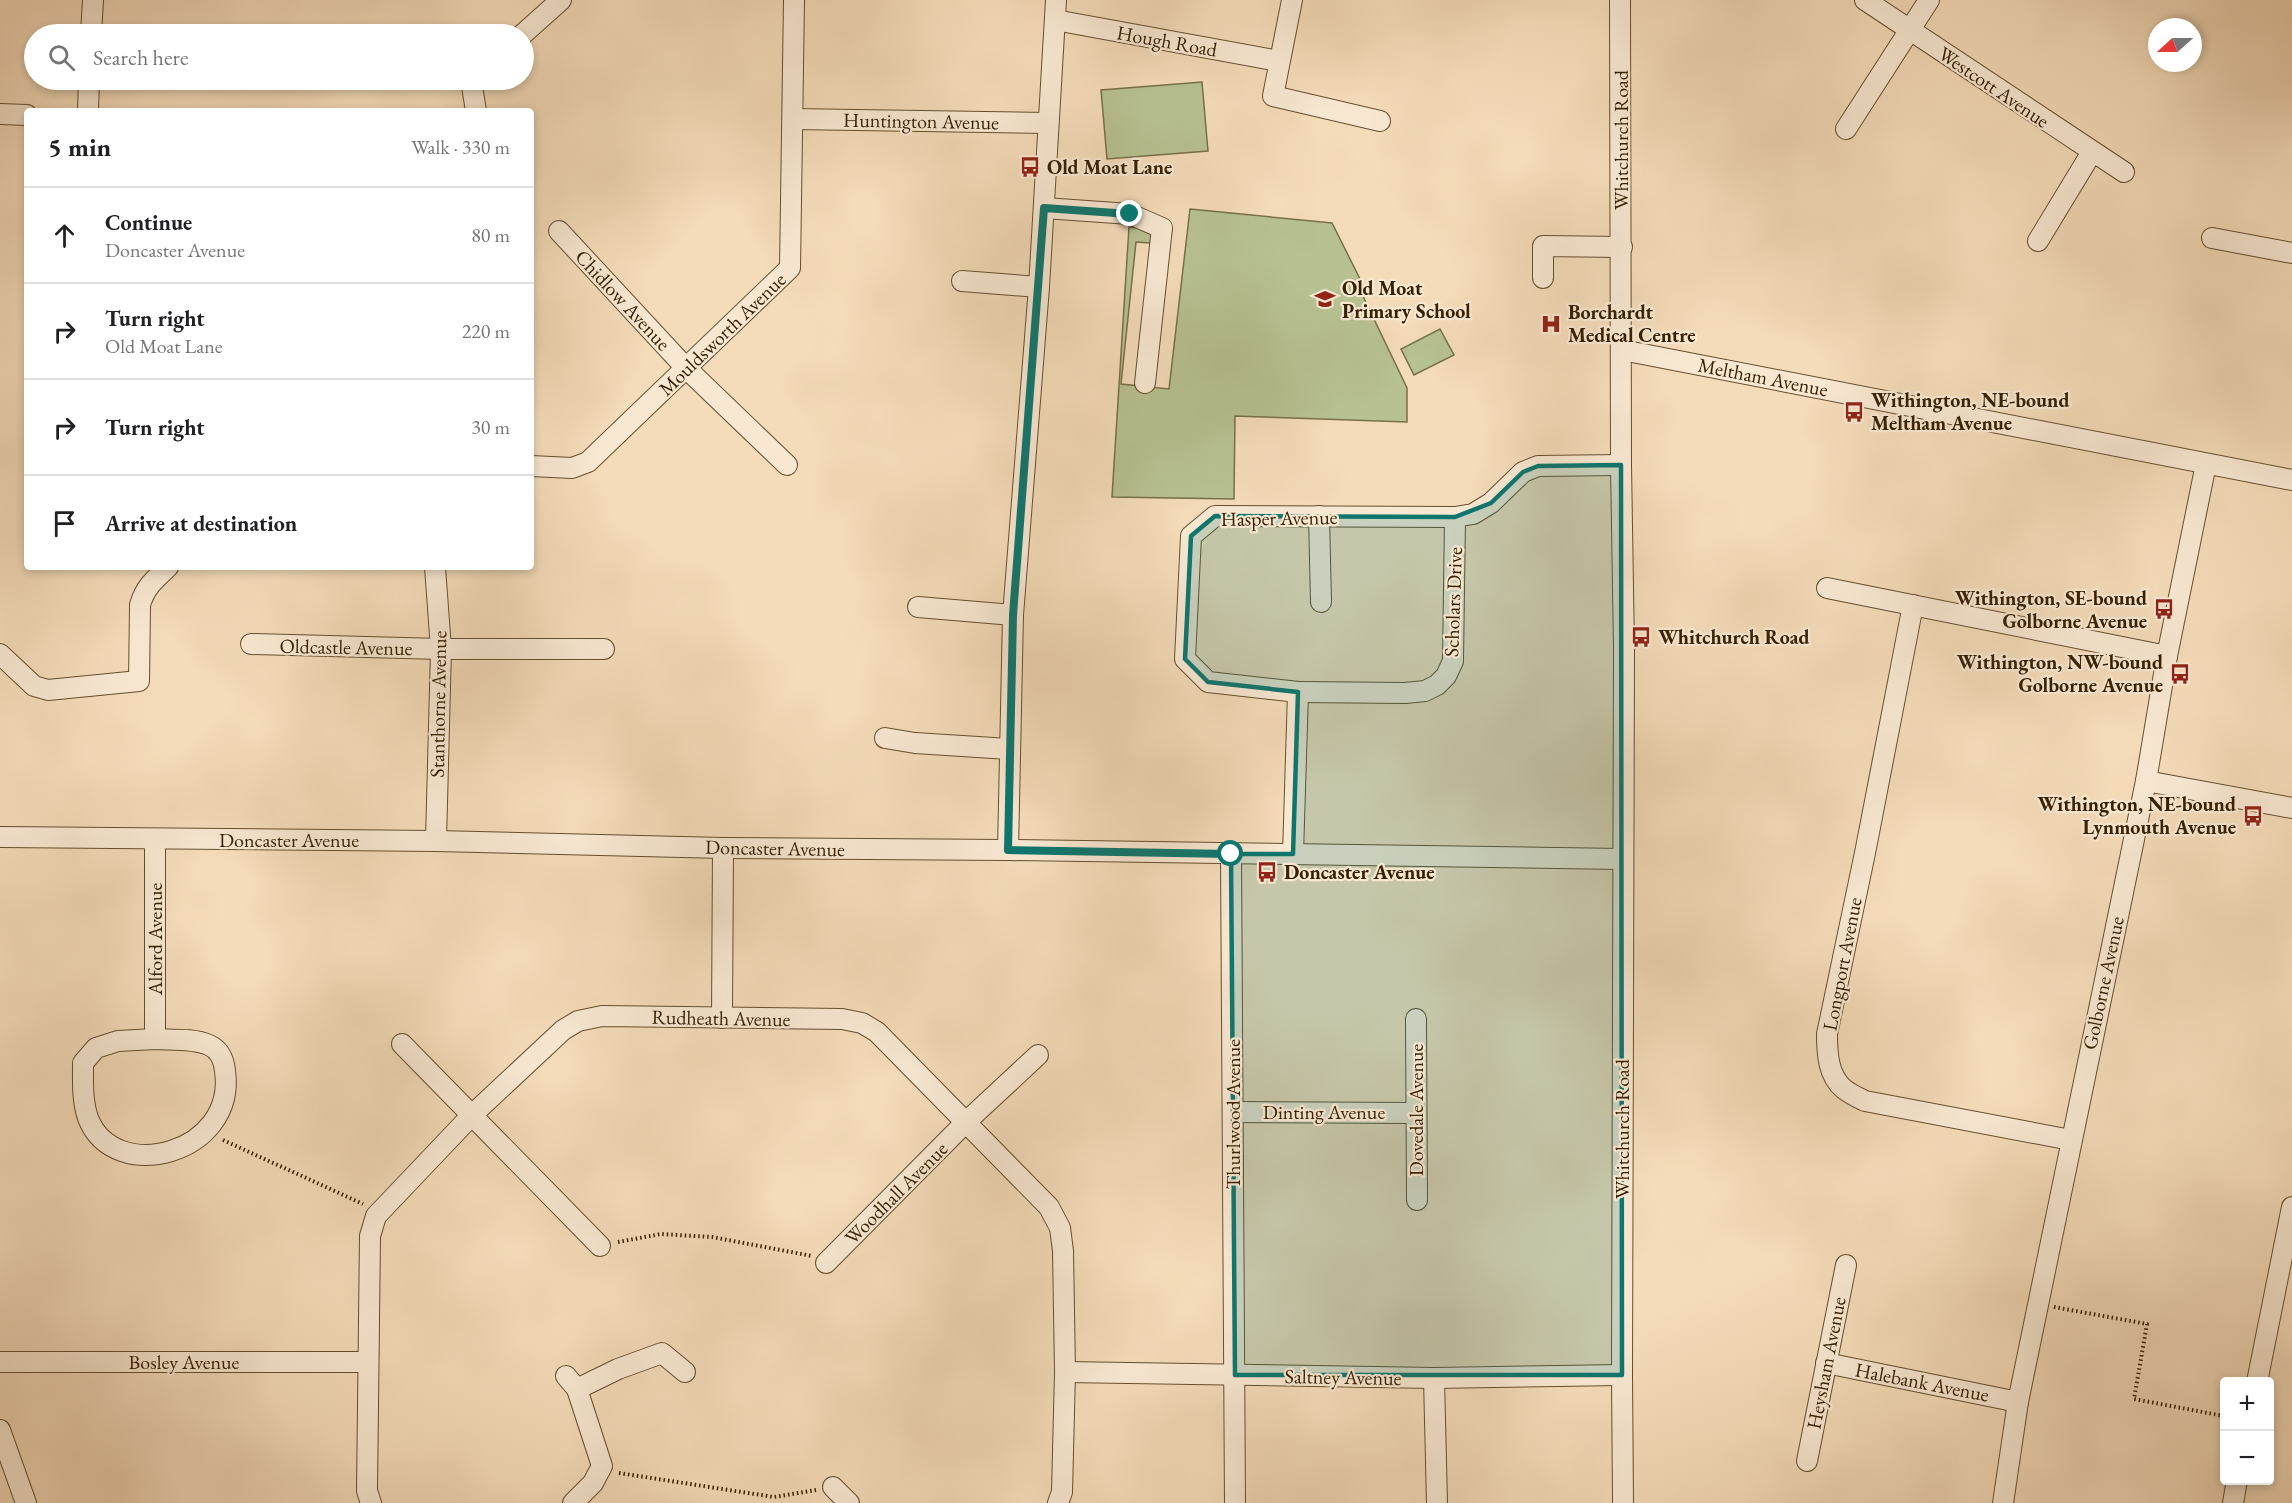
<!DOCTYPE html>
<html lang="en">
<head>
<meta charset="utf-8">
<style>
  body { margin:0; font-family:"EB Garamond",serif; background:#f2f2f2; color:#202124 }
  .controls { position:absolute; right:18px; bottom:18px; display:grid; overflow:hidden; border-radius:6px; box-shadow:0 3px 9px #0003 }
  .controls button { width:54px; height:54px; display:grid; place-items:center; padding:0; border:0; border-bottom:2px solid #e0e0e0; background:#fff; color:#202124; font:30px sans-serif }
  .compass { position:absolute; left:2148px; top:18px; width:54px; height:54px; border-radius:50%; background:#fff; box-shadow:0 3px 9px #0003; rotate:249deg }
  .stop { position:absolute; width:18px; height:18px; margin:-14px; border:4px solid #0f766e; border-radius:50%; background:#fff }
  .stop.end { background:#0f766e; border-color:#fff; box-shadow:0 2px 6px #0008 }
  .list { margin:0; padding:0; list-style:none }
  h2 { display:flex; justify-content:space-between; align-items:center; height:78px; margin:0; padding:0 24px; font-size:26px }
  h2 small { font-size:20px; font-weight:400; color:#757577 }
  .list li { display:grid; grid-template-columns:39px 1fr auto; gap:18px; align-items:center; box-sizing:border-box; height:96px; padding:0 24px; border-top:2px solid #e0e0e0 }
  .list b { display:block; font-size:22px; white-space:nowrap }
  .list p { margin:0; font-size:20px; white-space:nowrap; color:#757577 }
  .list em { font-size:20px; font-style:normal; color:#757577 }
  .icon { flex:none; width:33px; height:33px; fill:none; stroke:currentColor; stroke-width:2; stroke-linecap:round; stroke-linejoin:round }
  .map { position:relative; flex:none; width:2292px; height:1503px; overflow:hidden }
  .search { position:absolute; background:#fff; box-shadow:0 3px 9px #0003; left:24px; top:24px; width:510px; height:66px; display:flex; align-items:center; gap:15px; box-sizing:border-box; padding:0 21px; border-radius:33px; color:#757577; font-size:22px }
  .panel { position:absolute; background:#fff; box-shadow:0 3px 9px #0003; left:24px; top:108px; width:510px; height:462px; border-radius:6px }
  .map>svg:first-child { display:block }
  .green { fill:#b7c192; stroke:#777049; stroke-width:1.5 }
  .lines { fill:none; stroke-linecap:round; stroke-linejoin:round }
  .minor-casing { stroke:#664f2e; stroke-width:22 }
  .path { stroke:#372000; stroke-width:4; stroke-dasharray:1.5 3; stroke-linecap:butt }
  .minor { stroke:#f8e8d2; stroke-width:20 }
  .route { stroke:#0f766e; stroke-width:8 }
  .marked { fill:#0f766e; fill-opacity:0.2; stroke:#0f766e; stroke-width:4.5; stroke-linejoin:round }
  .labels { text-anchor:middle; stroke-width:4.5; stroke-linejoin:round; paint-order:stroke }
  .street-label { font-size:20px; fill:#372000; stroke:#f8e8d2 }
  .poi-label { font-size:20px; font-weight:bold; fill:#372000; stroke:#f8e8d2; text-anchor:start }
</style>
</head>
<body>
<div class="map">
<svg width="2292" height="1503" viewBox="0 0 2292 1503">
  <rect width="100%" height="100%" fill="#f4dbb9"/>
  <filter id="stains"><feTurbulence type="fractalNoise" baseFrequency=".00333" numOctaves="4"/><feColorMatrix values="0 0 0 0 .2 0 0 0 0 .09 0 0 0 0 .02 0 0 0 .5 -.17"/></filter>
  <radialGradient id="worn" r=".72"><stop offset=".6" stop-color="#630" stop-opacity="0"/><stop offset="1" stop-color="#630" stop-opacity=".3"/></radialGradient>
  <g class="green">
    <path d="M1202,82L1208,151L1107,159L1101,90Z"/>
    <path d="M1190,209L1332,223L1365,289L1361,292L1407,388V422L1235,416L1234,499L1112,497L1129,227L1137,228L1152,235L1150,243L1136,242L1121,384L1169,389Z"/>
    <path d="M1440,329L1454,355L1414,375L1401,349Z"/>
  </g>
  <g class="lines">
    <g class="minor-casing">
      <g id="minor">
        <path d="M1292,0L1273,96L1380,121"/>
        <path d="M1620,0L1621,465L1624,648L1622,1375L1623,1503"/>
        <path d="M1865,0L2124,172"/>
        <path d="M1055,20L1279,61"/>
        <path d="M91,34L93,0"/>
        <path d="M523,34L561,0"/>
        <path d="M471,80L476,111"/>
        <path d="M88,111L89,80"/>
        <path d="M0,114L27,115"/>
        <path d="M793,119L1048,123"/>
        <path d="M1846,129L1929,0"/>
        <path d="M1044,208L1130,214L1162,228L1145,383"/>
        <path d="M559,231L686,368L787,465"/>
        <path d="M2212,238L2292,253"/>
        <path d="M2038,241L2092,152"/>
        <path d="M1543,278V246L1622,247"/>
        <path d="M962,281L1039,287"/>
        <path d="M1622,350L2292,480"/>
        <path d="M531,466L572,468L588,462L790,268L794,0"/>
        <path d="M1319,516L1321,602"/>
        <path d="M435,567L441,649L436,841"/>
        <path d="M1827,588L2167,656"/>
        <path d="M1913,605L1865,853L1827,1034C1827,1053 1828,1076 1844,1089C1850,1094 1859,1098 1865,1101L2071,1140"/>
        <path d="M918,607L1013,615"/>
        <path d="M251,644L441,649H604"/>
        <path d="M0,654L34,686L48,690L139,681L140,605C145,587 155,579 168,567"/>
        <path d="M1298,692L1405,693L1425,691L1437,685L1446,676L1453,661L1455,517"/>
        <path d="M885,738L915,743L1009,749"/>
        <path d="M2146,781L2292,808"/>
        <path d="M0,837L436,841L723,848L1008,850L1622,859"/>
        <path d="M155,839V1039"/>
        <path d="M1008,850L1013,615L1039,287L1056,0"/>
        <path d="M1231,854L1235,1503"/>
        <path d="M1293,854L1298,692L1208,682L1185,659L1191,536L1215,516L1455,517L1473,514L1491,503L1523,472L1538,466L1621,465"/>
        <path d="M722,1018L723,848"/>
        <path d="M1416,1019L1417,1200"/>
        <path d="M155,1039C171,1040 193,1038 209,1045C220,1050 224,1060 225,1071C237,1154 114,1186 88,1118C82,1101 83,1081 83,1063L96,1048L118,1041Z"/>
        <path d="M402,1044L600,1246"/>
        <path d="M1233,1112L1416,1113"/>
        <path d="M826,1263L966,1122L1038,1055"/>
        <path d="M0,1362H368"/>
        <path d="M1826,1363L2018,1402"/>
        <path d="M1065,1372L1434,1378L1622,1375"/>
        <path d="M566,1376L577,1389L602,1466L593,1483L573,1503"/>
        <path d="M1434,1378L1437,1503"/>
        <path d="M2257,1382L2292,1207"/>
        <path d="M577,1389L618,1369L662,1353L685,1372"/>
        <path d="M0,1430L26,1503"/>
        <path d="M1807,1461L1846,1265"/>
        <path d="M833,1487L849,1503"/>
        <path d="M371,1503L367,1491L370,1236L376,1216L472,1115L563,1030L578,1021L602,1016L842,1019L862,1023L877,1032L1049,1207L1060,1228L1063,1251L1065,1372L1062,1492L1058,1503"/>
        <path d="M2003,1503L2018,1402L2146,781L2167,656L2206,464"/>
        <path d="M2233,1503L2237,1480"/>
      </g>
    </g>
    <g class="path">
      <path d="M223,1140L363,1204"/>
      <path d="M618,1242L661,1234L712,1237L812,1256"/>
      <path d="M2054,1307L2147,1324L2134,1399L2224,1416"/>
      <path d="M619,1473L774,1497L816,1490"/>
    </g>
    <use href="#minor" class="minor"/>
  </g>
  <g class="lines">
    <path class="route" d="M1130,214L1044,208L1013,615L1008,850L1231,854"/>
  </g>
  <path class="marked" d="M1621,465L1622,1375H1235L1231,854H1293L1298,692L1208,682L1185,659L1191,536L1215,516L1455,517L1491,503L1523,472L1538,466Z"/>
  <defs>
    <g id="bus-bare" transform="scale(1.62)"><path d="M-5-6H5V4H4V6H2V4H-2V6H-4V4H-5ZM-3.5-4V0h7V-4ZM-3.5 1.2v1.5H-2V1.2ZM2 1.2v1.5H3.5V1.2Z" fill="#8f2418" stroke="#f8e8d2" stroke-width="2.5" paint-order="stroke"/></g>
    <g id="school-bare" transform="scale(1.62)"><path d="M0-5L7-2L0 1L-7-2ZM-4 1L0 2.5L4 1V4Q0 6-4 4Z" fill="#8f2418" stroke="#f8e8d2" stroke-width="2.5" paint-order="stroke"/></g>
    <g id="hospital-bare" transform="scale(1.62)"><path d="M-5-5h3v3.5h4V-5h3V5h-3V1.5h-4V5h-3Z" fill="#8f2418" stroke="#f8e8d2" stroke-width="2.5" paint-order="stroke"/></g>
  </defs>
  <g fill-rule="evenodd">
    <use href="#bus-bare" x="1030" y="167"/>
    <use href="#school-bare" x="1325" y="299"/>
    <use href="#hospital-bare" x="1551" y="324"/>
    <use href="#bus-bare" x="1854" y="412"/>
    <use href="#bus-bare" x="2164" y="609"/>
    <use href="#bus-bare" x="1641" y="637"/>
    <use href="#bus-bare" x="2180" y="674"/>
    <use href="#bus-bare" x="2253" y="816"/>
    <use href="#bus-bare" x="1267" y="872"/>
  </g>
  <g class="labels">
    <g class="street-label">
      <text transform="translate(1167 41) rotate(10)" y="7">Hough Road</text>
      <text transform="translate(1994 87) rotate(34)" y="7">Westcott Avenue</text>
      <text transform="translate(921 121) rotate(1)" y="7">Huntington Avenue</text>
      <text transform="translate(1621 140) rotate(-90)" y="7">Whitchurch Road</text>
      <text transform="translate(623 300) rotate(47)" y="7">Chidlow Avenue</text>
      <text transform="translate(722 334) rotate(-44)" y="7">Mouldsworth Avenue</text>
      <text transform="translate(1763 377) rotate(11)" y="7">Meltham Avenue</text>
      <text transform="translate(1279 518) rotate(-1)" y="7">Hasper Avenue</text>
      <text transform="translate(1453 602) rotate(-88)" y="7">Scholars Drive</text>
      <text transform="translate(346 647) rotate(1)" y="7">Oldcastle Avenue</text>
      <text transform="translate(438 704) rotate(-89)" y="7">Stanthorne Avenue</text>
      <text x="289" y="847">Doncaster Avenue</text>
      <text transform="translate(775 848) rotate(1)" y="7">Doncaster Avenue</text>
      <text transform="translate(155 939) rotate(-90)" y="7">Alford Avenue</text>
      <text transform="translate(1842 964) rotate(-79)" y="7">Longport Avenue</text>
      <text transform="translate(2103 983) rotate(-78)" y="7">Golborne Avenue</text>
      <text transform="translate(721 1018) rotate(1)" y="7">Rudheath Avenue</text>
      <text transform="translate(1416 1110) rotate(-90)" y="7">Dovedale Avenue</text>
      <text x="1324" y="1119">Dinting Avenue</text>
      <text transform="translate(1233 1114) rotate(-90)" y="7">Thurlwood Avenue</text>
      <text transform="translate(1622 1129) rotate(-90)" y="7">Whitchurch Road</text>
      <text transform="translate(896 1193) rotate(-45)" y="7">Woodhall Avenue</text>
      <text x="184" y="1369">Bosley Avenue</text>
      <text transform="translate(1826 1363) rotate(-79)" y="7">Heysham Avenue</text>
      <text transform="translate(1343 1377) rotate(1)" y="7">Saltney Avenue</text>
      <text transform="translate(1922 1382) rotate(11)" y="7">Halebank Avenue</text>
    </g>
    <g class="poi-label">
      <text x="1047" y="174">Old Moat Lane</text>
      <text x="1342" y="295">Old Moat<tspan x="1342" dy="23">Primary School</tspan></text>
      <text x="1568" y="319">Borchardt<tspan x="1568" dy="23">Medical Centre</tspan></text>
      <text x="1871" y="407">Withington, NE-bound<tspan x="1871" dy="23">Meltham Avenue</tspan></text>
      <text x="2147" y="605" text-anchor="end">Withington, SE-bound<tspan x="2147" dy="23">Golborne Avenue</tspan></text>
      <text x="1658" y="644">Whitchurch Road</text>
      <text x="2163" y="669" text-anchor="end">Withington, NW-bound<tspan x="2163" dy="23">Golborne Avenue</tspan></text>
      <text x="2236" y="811" text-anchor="end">Withington, NE-bound<tspan x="2236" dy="23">Lynmouth Avenue</tspan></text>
      <text x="1284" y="879">Doncaster Avenue</text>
    </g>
  </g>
  <rect width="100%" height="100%" filter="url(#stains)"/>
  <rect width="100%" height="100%" fill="url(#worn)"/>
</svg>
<div class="controls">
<button>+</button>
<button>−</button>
</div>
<svg class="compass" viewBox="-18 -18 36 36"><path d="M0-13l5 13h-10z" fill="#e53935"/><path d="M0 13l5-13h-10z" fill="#757577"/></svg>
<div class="stop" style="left:1231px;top:854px"></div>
<div class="stop end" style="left:1130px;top:214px"></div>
<div class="search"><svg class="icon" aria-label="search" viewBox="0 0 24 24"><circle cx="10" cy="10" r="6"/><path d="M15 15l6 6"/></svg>Search here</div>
<section class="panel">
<h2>5 min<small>Walk · 330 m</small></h2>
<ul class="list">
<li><svg class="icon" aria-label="ahead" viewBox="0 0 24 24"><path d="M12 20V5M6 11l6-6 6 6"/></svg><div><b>Continue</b><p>Doncaster Avenue</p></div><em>80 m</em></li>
<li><svg class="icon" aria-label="right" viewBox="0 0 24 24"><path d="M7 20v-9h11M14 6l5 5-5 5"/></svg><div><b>Turn right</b><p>Old Moat Lane</p></div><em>220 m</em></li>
<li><svg class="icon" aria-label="right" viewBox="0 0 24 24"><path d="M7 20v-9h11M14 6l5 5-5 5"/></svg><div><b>Turn right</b></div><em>30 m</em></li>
<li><svg class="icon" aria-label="arrive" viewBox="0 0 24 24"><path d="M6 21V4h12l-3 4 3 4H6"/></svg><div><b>Arrive at destination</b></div></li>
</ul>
</section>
</div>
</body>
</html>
